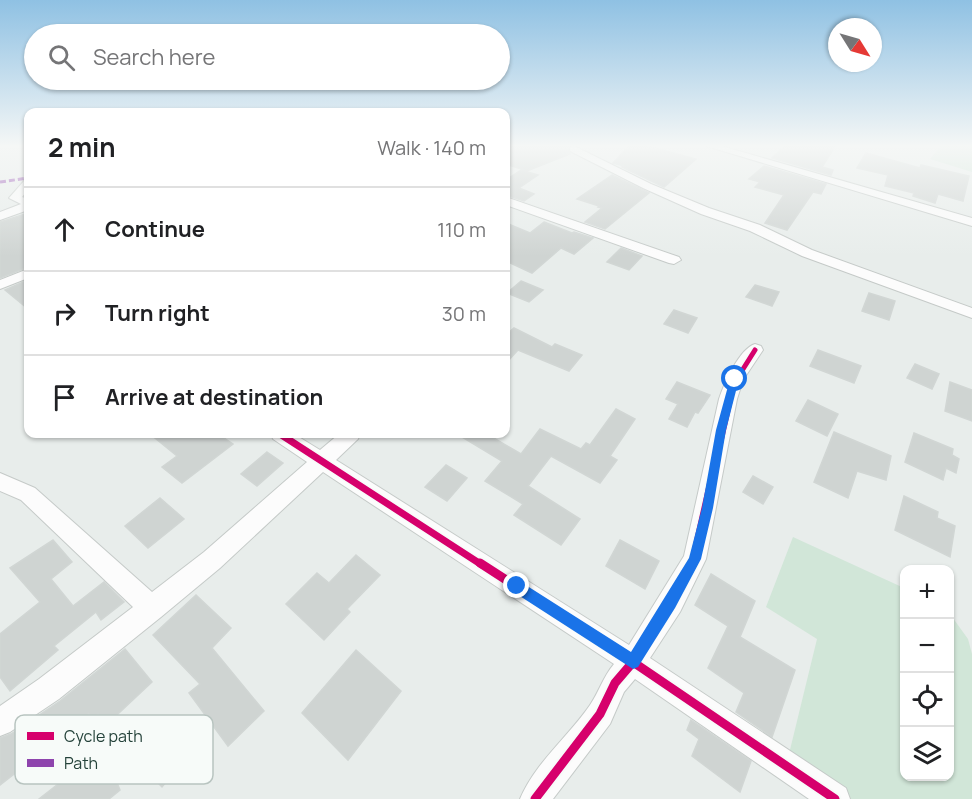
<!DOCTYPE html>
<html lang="en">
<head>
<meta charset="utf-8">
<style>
  body { margin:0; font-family:Manrope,sans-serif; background:#f2f2f2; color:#202124 }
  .controls { position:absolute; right:18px; bottom:18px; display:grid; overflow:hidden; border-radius:12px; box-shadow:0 2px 4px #0004 }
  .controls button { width:54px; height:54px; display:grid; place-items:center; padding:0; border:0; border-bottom:2px solid #e0e0e0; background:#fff; color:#202124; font:30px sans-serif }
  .compass { position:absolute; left:828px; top:18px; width:54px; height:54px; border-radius:50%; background:#fff; box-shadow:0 2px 4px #0004; rotate:127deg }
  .stop { position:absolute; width:18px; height:18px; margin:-14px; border:4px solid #1a73e8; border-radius:50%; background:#fff }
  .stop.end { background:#1a73e8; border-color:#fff; box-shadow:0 2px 6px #0008 }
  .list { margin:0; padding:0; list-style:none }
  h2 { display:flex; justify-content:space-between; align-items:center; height:78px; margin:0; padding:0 24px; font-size:26px }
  h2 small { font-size:20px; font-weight:400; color:#757577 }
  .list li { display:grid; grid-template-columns:39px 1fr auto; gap:18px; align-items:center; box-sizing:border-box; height:84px; padding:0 24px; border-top:2px solid #e0e0e0 }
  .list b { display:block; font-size:22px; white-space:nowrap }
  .list em { font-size:20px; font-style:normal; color:#757577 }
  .icon { flex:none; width:33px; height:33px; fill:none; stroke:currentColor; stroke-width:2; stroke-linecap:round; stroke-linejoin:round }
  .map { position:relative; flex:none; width:972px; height:799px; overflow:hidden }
  .search { position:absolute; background:#fff; box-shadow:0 2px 4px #0004; left:24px; top:24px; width:486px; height:66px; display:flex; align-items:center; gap:15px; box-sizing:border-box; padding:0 21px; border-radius:33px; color:#757577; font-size:22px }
  .panel { position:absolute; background:#fff; box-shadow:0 2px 4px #0004; left:24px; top:108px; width:486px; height:330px; border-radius:12px }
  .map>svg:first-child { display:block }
  .green { fill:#d1e6d8 }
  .building { fill:#cfd4d2; stroke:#d1d6d4; stroke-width:1.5 }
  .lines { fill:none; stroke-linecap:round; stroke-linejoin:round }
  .street-casing { stroke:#c5cac8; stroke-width:2 }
  .street { fill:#fcfcfc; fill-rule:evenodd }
  .quiet { stroke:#8e44ad; stroke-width:3; stroke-dasharray:6 3; stroke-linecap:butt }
  .cycleway-far2-casing { stroke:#f7fbf9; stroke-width:8 }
  .cycleway-far1-casing { stroke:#f7fbf9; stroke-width:10 }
  .cycleway-casing { stroke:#f7fbf9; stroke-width:13 }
  .cycleway-far2 { stroke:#d6006c; stroke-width:5 }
  .cycleway-far1 { stroke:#d6006c; stroke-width:7 }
  .cycleway { stroke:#d6006c; stroke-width:9 }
  .route { fill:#1a73e8 }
  .key { fill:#f7fbf9; stroke:#b8c4c0; stroke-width:1.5 }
  .key-label { font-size:16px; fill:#24423a }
</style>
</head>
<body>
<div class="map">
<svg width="972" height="799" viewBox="0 0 972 799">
  <rect width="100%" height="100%" fill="#e8edeb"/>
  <g class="green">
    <path d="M942,145H972V172L930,159Z"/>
    <path d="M793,537L904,588V776H950V614L968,639L972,654V799H848L788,758L817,639L766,607Z"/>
  </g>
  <g class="building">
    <path d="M506,145H570L568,151L570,154L527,171L506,164Z"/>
    <path d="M630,145H644L696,159L664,187L622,167L624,166L613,163Z"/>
    <path d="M786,145H836L822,167L833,170L831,175L772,158Z"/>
    <path d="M866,153L920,168L921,165L969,176L963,201L938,194L935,203L913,196L914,193L885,186L888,175L857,168Z"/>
    <path d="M764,166L826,184L821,194L813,192L787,230L765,223L784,195L755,187L760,182L749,179Z"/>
    <path d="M521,170L538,175L519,188L534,194L524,201L506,195V180Z"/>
    <path d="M612,175L649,193L605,229L585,222L602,208L598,207L599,206L577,199Z"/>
    <path d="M25,214L28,216V267L0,278V222Z"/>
    <path d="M544,222L572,233L574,232L593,238L574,254L561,248L532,273L506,261V223L530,233Z"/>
    <path d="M621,248L642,256L629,270L607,262Z"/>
    <path d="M28,280V309L5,290Z"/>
    <path d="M521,281L543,290L529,302L507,293Z"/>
    <path d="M755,285L779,292L772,306L746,297Z"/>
    <path d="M869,293L895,301L889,320L862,311Z"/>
    <path d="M674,310L697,318L688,333L664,324Z"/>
    <path d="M514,328L552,347L555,344L582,355L569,371L518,350L506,363V335Z"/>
    <path d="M818,350L861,366L854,383L810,366Z"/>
    <path d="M915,364L939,374L932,389L907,378Z"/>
    <path d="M677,382L710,395L698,413L695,412L687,427L669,419L678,404L666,399Z"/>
    <path d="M950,382L972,390V421L945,411Z"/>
    <path d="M808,400L838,414L827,436L796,421Z"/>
    <path d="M616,409L635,419L610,456L617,460L600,483L551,456L528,486L580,519L561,545L514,515L523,504L485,481L502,461L457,434H487L521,454L540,429L581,449L586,443L590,445Z"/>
    <path d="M834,432L891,456L886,480L857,471L848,498L814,482Z"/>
    <path d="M914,433L953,449L952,455L959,459L956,473L946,468L943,480L905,462Z"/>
    <path d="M150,434H218L233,444L182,483L162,467L177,456Z"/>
    <path d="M267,452L283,463L257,486L241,474Z"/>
    <path d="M446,465L467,478L447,501L425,487Z"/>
    <path d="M753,476L773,487L763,504L743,492Z"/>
    <path d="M904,496L938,512L937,518L955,526L950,557L895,530Z"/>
    <path d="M160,498L184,519L148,548L125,526Z"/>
    <path d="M53,540L72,562L51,579L73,606L104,582L124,602L101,620L96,612L54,646L58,650L10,691L0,677V634L40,602L10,568Z"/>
    <path d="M620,540L659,561L645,589L606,566Z"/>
    <path d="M356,555L380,575L347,609L350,612L324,640L286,604L317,573L329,583Z"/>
    <path d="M711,574L755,601L740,637L795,670L772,737L736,712L744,693L708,668L728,626L695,605Z"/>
    <path d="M196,595L231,628L212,648L264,711L228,746L189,693L200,684L153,635Z"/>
    <path d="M125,649L152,682L106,725L98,714L93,718L88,713L91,720L63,745L59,739L0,785V738L11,734L60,701Z"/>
    <path d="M356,650L401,691L348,760L302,713Z"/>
    <path d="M691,720L751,761L740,792L692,756L699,739L687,730Z"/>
    <path d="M169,737L188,756L162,787L142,767Z"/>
    <path d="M103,749L120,790L109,799H39Z"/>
  </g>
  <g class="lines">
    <g class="street-casing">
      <g id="street">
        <path d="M703,145H718L972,218V226Z"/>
        <path d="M574,146L651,184L709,208L760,225L812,250L972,308V318L802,256L750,231L701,214L643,188L570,151V147Z"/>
        <path d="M28,180V190L22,197L28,199V210L0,220V212L21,204L9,198L24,181Z"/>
        <path d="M506,197L679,257L681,260L674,264L669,263L506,205Z"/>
        <path d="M28,269V278L0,289V280Z"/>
        <path d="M755,344L761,346L763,350L743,380L737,399L706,559L680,612L650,658L846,788L850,799H809L635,679L624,692L610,724L553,799H520C535,763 568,737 590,705C599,692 603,677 614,664L323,472L220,568L161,617L59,699L10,732L0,736V706L39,679L133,607L21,500L0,491V473L35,488L152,592L204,552L307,462L273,439L271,434H294L320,450L339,434H360L358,439L336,460L629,645L684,556L719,399C724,384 739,349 755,344Z"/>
      </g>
    </g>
    <use href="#street" class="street"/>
    <path class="quiet" d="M0,182L28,178"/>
    <g class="cycleway-far2-casing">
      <path id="cycleway-far2" d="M733,385L755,350"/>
    </g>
    <g class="cycleway-far1-casing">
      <g id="cycleway-far1">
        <path d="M280,434L482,565"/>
        <path d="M692,565L733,384"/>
      </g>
    </g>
    <g class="cycleway-casing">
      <g id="cycleway">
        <path d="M480,563L633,662L835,799"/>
        <path d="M535,799L600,714L615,683L633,662L671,603L693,563"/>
      </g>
    </g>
    <use href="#cycleway-far2" class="cycleway-far2"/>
    <use href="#cycleway-far1" class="cycleway-far1"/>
    <use href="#cycleway" class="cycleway"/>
  </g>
  <linearGradient id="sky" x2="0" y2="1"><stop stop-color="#8fc1e3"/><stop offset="0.57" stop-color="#f5f7f6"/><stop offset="1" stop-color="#f5f7f6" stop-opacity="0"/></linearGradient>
  <rect width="972" height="256" fill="url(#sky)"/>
  <path class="route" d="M735,375L739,379L726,430L713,508L701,559L675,608L638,667L633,669L512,591L510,586L512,582L517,580L521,582L631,652L689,558L702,508L716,430L730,379Z"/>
  <rect x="15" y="715" width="198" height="69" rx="9" class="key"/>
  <rect x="27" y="732" width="27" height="8" fill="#d6006c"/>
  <rect x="27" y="759" width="27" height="8" fill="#8e44ad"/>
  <g class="key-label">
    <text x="64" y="742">Cycle path</text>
    <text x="64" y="769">Path</text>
  </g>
</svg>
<div class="controls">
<button>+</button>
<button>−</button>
<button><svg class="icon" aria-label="locate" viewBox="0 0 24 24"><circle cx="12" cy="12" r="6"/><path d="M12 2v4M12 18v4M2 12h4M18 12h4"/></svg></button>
<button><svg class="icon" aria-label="layers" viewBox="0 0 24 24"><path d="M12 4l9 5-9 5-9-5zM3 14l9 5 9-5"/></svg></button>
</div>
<svg class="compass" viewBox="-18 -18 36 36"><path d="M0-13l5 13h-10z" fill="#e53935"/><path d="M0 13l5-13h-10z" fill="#757577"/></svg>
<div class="stop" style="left:735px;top:379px"></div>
<div class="stop end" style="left:517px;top:586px"></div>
<div class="search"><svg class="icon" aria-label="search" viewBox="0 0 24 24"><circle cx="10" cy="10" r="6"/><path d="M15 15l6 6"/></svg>Search here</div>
<section class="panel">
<h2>2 min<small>Walk · 140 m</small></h2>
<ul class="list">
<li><svg class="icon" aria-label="ahead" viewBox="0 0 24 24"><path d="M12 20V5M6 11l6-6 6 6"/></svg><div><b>Continue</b></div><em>110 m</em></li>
<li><svg class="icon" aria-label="right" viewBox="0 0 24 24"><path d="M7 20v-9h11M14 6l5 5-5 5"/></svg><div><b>Turn right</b></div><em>30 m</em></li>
<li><svg class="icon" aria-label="arrive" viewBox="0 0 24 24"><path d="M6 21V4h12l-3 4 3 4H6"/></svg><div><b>Arrive at destination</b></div></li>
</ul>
</section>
</div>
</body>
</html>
